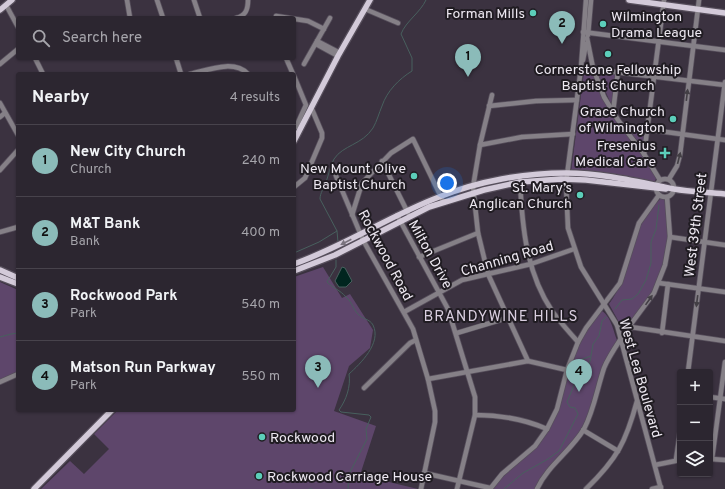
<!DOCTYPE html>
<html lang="en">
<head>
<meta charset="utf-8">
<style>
  body { margin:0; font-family:Overpass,sans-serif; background:#38323c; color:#f1f3f6 }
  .controls { position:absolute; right:12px; bottom:12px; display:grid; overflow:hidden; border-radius:4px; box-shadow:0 1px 3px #0004 }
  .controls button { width:36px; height:36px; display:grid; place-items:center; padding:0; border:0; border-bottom:1px solid #48434c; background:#2c2630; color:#f1f3f6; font:20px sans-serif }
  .you { position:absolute; left:447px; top:183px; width:14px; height:14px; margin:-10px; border:3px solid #fff; border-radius:50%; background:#1a73e8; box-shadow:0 0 0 6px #1a73e833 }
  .badge { display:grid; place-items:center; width:26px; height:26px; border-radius:50%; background:#8bbbb9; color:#111; font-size:13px; font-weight:700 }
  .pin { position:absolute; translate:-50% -33px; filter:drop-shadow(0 1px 2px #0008) }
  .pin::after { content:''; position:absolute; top:21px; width:14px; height:12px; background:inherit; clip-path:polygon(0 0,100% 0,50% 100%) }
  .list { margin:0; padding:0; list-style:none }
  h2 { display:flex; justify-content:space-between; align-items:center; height:52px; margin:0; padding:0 16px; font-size:17px }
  h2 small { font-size:13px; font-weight:400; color:#a6a5ab }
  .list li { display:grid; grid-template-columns:26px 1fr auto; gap:12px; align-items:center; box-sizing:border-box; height:72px; padding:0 16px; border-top:1px solid #48434c }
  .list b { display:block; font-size:15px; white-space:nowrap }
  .list p { margin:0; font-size:13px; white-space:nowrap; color:#a6a5ab }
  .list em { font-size:13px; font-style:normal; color:#a6a5ab }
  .icon { flex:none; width:22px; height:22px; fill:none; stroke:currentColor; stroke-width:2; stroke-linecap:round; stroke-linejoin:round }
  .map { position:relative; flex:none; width:725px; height:489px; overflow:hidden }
  .search { position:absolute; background:#2c2630; box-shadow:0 1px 3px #0004; left:16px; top:16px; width:280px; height:44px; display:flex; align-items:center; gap:10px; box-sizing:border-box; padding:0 14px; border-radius:4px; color:#a6a5ab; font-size:15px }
  .panel { position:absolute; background:#2c2630; box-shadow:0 1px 3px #0004; left:16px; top:72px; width:280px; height:340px; border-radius:4px }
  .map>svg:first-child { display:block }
  .green { fill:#5e466b }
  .water { fill:#01251f; stroke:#48605e }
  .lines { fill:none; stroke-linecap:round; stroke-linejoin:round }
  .stream { stroke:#48605e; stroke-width:1 }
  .minor-casing { stroke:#574f5c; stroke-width:6 }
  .major-casing { stroke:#574f5c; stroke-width:8 }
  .minor { stroke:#858087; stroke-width:4.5 }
  .major { stroke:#d3cad9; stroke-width:5.5 }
  .oneway { fill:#433f45 }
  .oneway2 { fill:#7a737e }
  .poi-dot { fill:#5cceba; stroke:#201c22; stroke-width:1.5 }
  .labels { text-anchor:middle; stroke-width:4; stroke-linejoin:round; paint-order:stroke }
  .poi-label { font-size:14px; fill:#ede8f1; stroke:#201c22; text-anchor:end }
  .street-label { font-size:14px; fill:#ede8f1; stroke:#201c22 }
  .neighbourhood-label { font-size:15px; letter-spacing:1px; fill:#d9cedf; stroke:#201c22 }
</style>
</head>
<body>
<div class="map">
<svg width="725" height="489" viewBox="0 0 725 489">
  <rect width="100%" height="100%" fill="#3b3240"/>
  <g class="green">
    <path d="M591,70L632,139L655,174L656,179L654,182L571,172L584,72Z"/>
    <path d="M597,72L616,73L613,102L611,104Z"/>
    <path d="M631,129L645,132L643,143L640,144L630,132Z"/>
    <path d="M660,199H664L667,204C669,234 670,264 655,291C648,303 639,313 631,324H620L609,304C626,281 630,253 640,227C645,216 653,207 660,199Z"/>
    <path d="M323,267L342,298L350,294L373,330L370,348L349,366L334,411L376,426L360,475L418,489H41L70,461L84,474L109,449L94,434L118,410H294V277Z"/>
    <path d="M0,282L18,290V373L0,380Z"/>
    <path d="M600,310C611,315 613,330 617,340L583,430L537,489H490L535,446L557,409L573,353Z"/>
  </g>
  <path class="water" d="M342,267L345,268L352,281L346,287H339L335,281Z"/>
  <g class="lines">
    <g class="stream">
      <path d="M337,231L338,242"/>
      <path d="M294,253L319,242L337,231L320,199C320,193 324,188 326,182C329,174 330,166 334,159C343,145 362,145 373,128C377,121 379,113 382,106C387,91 399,79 412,71V58L401,34C406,21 420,13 426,0"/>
      <path d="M336,260V267L327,282C333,288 340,290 346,297C352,302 353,309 358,314C362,319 370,319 373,325C382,343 360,364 349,374C351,387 346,400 339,410L341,412L369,415L371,417L366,429L367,439L349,474L348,489"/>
      <path d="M615,309L622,300L632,299L638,294L646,280L651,263V242L656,229L659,205"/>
      <path d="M0,337L11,334L18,333"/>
      <path d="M578,376H584L587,373L591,357"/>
      <path d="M309,489H312"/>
      <path d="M504,489L523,473L548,459L559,451L578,414L575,408L570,407L567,402L580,371V360L591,356L593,344L599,336L602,321L606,317"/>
    </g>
    <g class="minor-casing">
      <g id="minor">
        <path d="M127,0L130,18"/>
        <path d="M157,0L163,18"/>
        <path d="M194,0L200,18"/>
        <path d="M586,0L581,68L566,183L568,228L581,267L617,325L661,489"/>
        <path d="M6,5L18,27"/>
        <path d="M365,9L398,23"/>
        <path d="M276,16L308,21L324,29"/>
        <path d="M236,18C246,16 248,9 248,0"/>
        <path d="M583,32L725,50"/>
        <path d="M588,35L591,0"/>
        <path d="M587,38L593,68L604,97L618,120L644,154L660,180"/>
        <path d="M317,41L340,53"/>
        <path d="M316,44L338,56"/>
        <path d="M35,58L43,74"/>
        <path d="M176,58L181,74"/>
        <path d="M286,58L293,74"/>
        <path d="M583,60L586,44"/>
        <path d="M0,64L18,49"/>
        <path d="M304,64L330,18"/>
        <path d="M581,68L725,85"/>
        <path d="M190,74C208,70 234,59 248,74"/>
        <path d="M294,76L306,105L296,127"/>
        <path d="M492,95L480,145L473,187L478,233L488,274L528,361"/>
        <path d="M0,103L18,135"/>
        <path d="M489,106L536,101L577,100"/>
        <path d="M613,112L618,71"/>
        <path d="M0,117L5,113"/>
        <path d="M622,126L725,140"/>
        <path d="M480,145L522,137L573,134"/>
        <path d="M644,154L664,0"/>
        <path d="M382,161L408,213"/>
        <path d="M0,170L18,150"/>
        <path d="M335,171L336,176L363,240L413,329L428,379L435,411V422L421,489"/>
        <circle cx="665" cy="188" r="9"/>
        <path d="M669,179L677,166L680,155L699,0"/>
        <path d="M520,180C522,226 526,272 552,311C560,322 569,332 578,342"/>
        <path d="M294,187L305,178L322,138V133L311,107"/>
        <path d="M352,215L362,183L391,153L413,139L443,201"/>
        <path d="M397,215L448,309L475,397V415L457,489"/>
        <path d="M0,232L18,227"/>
        <path d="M670,237L725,245"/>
        <path d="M419,257L478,233"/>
        <path d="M659,283L725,292"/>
        <path d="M404,312L462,280L531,264L574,249"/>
        <path d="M617,325L725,341"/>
        <path d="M629,332L631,324L654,293L665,265L670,237L667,197"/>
        <path d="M457,333L507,318"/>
        <path d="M662,333L668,284"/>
        <path d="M688,372L725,82"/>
        <path d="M428,379L528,361L567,370"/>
        <path d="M0,382L18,374"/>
        <path d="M364,388L410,343L416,340"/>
        <path d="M710,397L725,399"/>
        <path d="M475,415C501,415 524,419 547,429"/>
        <path d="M583,430L618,451"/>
        <path d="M711,459L725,460"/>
        <path d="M712,459L725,362"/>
        <path d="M676,460L680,432"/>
        <path d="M655,465L680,460"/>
        <path d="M424,473L490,488"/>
        <path d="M490,489L502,474L535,446L547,429L557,409L567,370L578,342L586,328L620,283L639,223L659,195"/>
        <path d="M537,489C548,465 571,451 584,429C594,410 597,389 604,368C609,356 617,345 624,334"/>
        <path d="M586,489C617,459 626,442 637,401"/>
        <path d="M652,489L661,487"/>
      </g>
    </g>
    <g class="major-casing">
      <g id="major">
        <path d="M629,0L725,13"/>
        <path d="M0,10L12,0"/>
        <path d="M294,141L338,56L370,0"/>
        <path d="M294,264C345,246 389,216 439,197C478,181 525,173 566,173C602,173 639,182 674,189C691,192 708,192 725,194"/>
        <path d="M0,270L18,278"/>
        <path d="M294,271L335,255L429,207L484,190L520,182L561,179L586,180L666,189"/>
        <path d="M0,277L18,284"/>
        <path d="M34,489L112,410"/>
      </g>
    </g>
    <use href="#minor" class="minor"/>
    <use href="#major" class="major"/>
  </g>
  <defs><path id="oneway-solid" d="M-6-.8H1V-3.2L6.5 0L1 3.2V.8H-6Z"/></defs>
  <g class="oneway">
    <use href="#oneway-solid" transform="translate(687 95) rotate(-83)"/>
    <use href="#oneway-solid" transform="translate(679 158) rotate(-76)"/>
    <use href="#oneway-solid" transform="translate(649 300) rotate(-55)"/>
    <use href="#oneway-solid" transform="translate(697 301) rotate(97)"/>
  </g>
  <use class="oneway2" href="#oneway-solid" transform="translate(346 242) rotate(153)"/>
  <g class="poi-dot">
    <circle cx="533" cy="13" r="4"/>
    <circle cx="603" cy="24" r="4"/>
    <circle cx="608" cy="54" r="4"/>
    <circle cx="673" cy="119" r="4"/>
    <path d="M663 147h4v4h4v4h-4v4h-4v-4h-4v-4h4z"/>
    <circle cx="414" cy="176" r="4"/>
    <circle cx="580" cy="195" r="4"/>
    <circle cx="262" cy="437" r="4"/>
    <circle cx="259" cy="476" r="4"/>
  </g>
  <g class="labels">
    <g class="poi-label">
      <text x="525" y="18">Forman Mills</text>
      <text x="611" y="21" text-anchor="start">Wilmington<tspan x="611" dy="16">Drama League</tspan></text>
      <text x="608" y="74" text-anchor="middle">Cornerstone Fellowship<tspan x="608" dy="16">Baptist Church</tspan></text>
      <text x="665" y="116">Grace Church<tspan x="665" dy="16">of Wilmington</tspan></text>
      <text x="656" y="150">Fresenius<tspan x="656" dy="16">Medical Care</tspan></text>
      <text x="406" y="173">New Mount Olive<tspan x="406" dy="16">Baptist Church</tspan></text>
      <text x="572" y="192">St. Mary’s<tspan x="572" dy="16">Anglican Church</tspan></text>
      <text x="270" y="442" text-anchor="start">Rockwood</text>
      <text x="267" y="481" text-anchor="start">Rockwood Carriage House</text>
    </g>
    <g class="street-label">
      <text transform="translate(695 225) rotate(-83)" y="5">West 39th Street</text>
      <text transform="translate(431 254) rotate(61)" y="5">Milton Drive</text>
      <text transform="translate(386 255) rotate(62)" y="5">Rockwood Road</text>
      <text transform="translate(507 258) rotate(-16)" y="5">Channing Road</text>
      <text transform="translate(641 378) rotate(74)" y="5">West Lea Boulevard</text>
    </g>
    <g class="neighbourhood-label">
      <text x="501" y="321">BRANDYWINE HILLS</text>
    </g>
  </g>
</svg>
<div class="controls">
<button>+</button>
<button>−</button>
<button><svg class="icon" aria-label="layers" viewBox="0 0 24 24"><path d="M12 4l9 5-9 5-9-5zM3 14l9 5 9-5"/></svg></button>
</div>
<div class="you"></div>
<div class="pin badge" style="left:468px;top:77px">1</div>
<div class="pin badge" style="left:562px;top:44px">2</div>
<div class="pin badge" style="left:318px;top:388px">3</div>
<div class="pin badge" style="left:579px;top:392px">4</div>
<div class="search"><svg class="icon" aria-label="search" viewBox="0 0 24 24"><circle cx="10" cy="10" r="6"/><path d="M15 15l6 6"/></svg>Search here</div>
<section class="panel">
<h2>Nearby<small>4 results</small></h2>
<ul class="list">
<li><span class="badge">1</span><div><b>New City Church</b><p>Church</p></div><em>240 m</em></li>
<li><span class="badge">2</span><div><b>M&amp;T Bank</b><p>Bank</p></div><em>400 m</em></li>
<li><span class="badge">3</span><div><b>Rockwood Park</b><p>Park</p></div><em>540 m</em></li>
<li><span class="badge">4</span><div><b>Matson Run Parkway</b><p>Park</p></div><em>550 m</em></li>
</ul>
</section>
</div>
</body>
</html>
